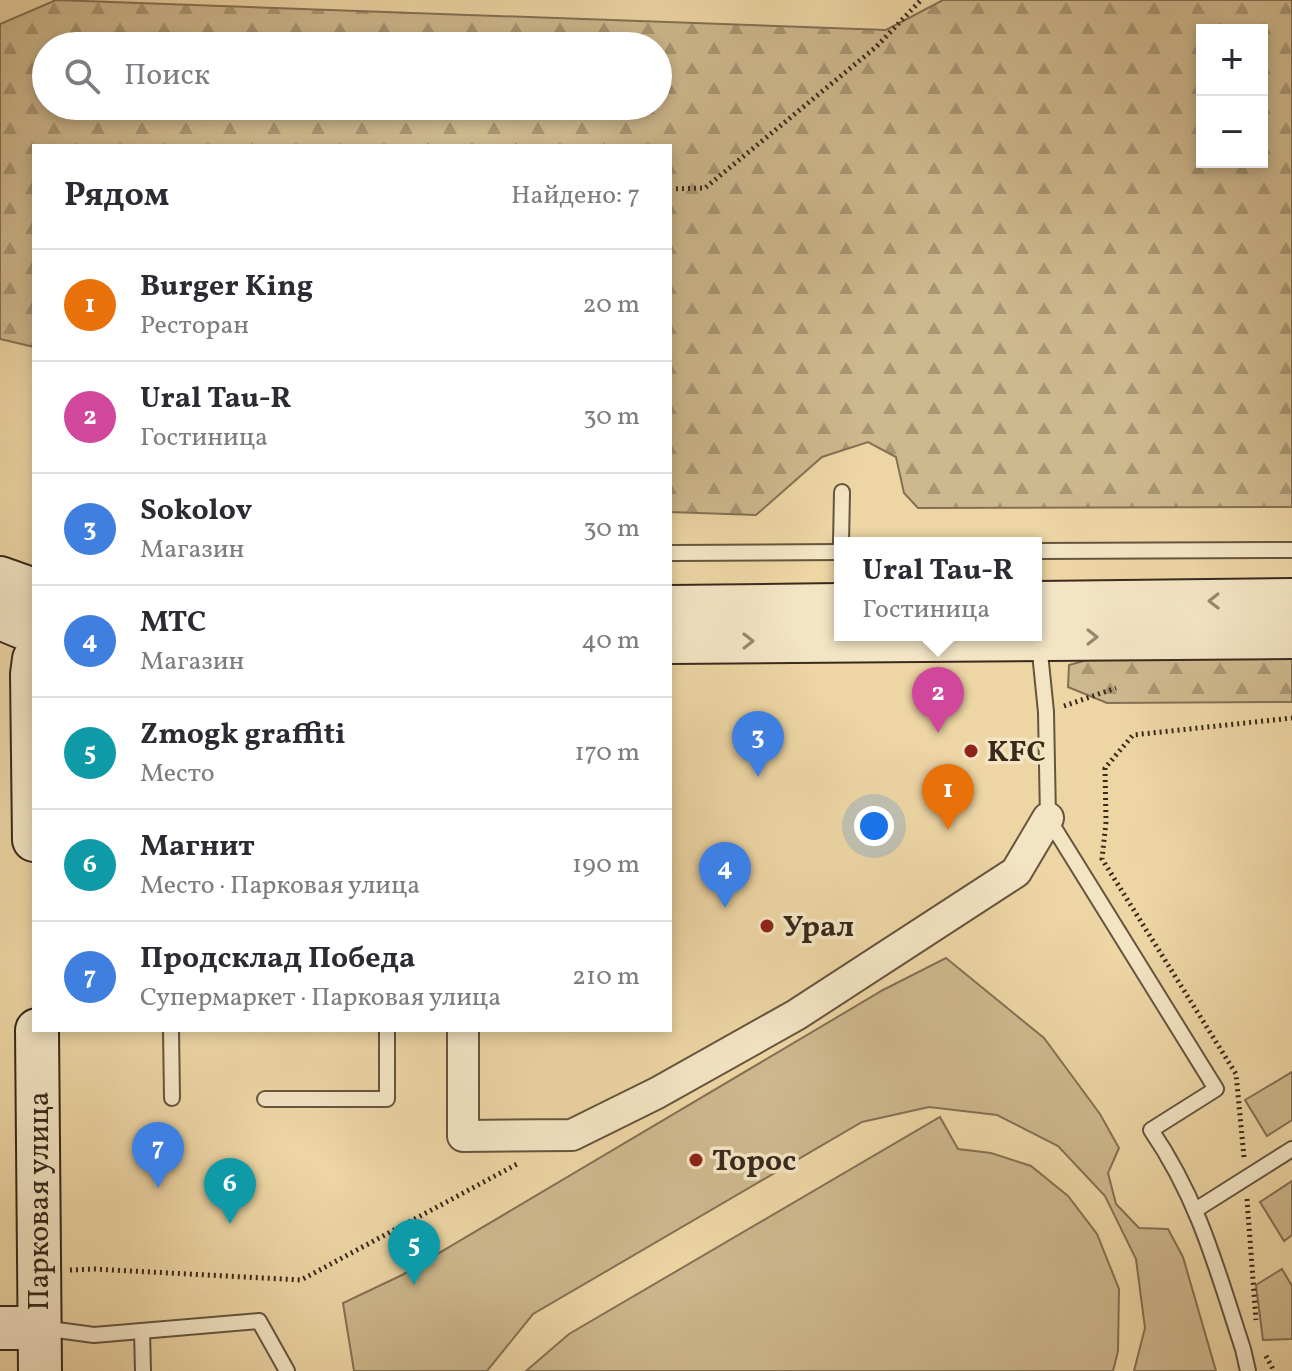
<!DOCTYPE html>
<html lang="ru">
<head>
<meta charset="utf-8">
<style>
  body { margin:0; font-family:Vollkorn,serif; background:#f7f7f7; color:#2b2b33 }
  .controls { position:absolute; right:24px; top:24px; display:grid; overflow:hidden; border-radius:0px; box-shadow:0 4px 12px #0003 }
  .controls button { width:72px; height:72px; display:grid; place-items:center; padding:0; border:0; border-bottom:2px solid #e1e1e2; background:#fff; color:#2b2b33; font:40px sans-serif }
  .you { position:absolute; left:874px; top:826px; width:28px; height:28px; margin:-20px; border:6px solid #fff; border-radius:50%; background:#1a73e8; box-shadow:0 0 0 12px #1a73e833 }
  .badge { display:grid; place-items:center; width:52px; height:52px; border-radius:50%; background:#2563eb; color:#fff; font-size:26px; font-weight:700 }
  .pin { position:absolute; translate:-50% -66px; filter:drop-shadow(0 2px 4px #0008) }
  .pin::after { content:''; position:absolute; top:42px; width:28px; height:24px; background:inherit; clip-path:polygon(0 0,100% 0,50% 100%) }
  .popup { position:absolute; left:834px; top:537px; width:208px; height:104px; box-sizing:border-box; display:grid; place-content:center; border-radius:0px; background:#fff; filter:drop-shadow(0 2px 6px #0005); font-size:26px; white-space:nowrap; color:#7c7c81 }
  .popup b { font-size:30px; color:#2b2b33 }
  .popup::after { content:''; position:absolute; left:50%; top:100%; margin-left:-16px; border:16px solid transparent; border-top-color:#fff }
  .list { margin:0; padding:0; list-style:none }
  h2 { display:flex; justify-content:space-between; align-items:center; height:104px; margin:0; padding:0 32px; font-size:34px }
  h2 small { font-size:26px; font-weight:400; color:#7c7c81 }
  .list li { display:grid; grid-template-columns:52px 1fr auto; gap:24px; align-items:center; box-sizing:border-box; height:112px; padding:0 32px; border-top:2px solid #e1e1e2 }
  .list b { display:block; font-size:30px; white-space:nowrap }
  .list p { margin:0; font-size:26px; white-space:nowrap; color:#7c7c81 }
  .list em { font-size:26px; font-style:normal; color:#7c7c81 }
  .icon { flex:none; width:44px; height:44px; fill:none; stroke:currentColor; stroke-width:2; stroke-linecap:round; stroke-linejoin:round }
  .map { position:relative; flex:none; width:1292px; height:1371px; overflow:hidden }
  .search { position:absolute; background:#fff; box-shadow:0 4px 12px #0003; left:32px; top:32px; width:640px; height:88px; display:flex; align-items:center; gap:20px; box-sizing:border-box; padding:0 28px; border-radius:44px; color:#7c7c81; font-size:30px }
  .panel { position:absolute; background:#fff; box-shadow:0 4px 12px #0003; left:32px; top:144px; width:640px; height:888px; border-radius:0px }
  .map>svg:first-child { display:block }
  .green { fill:#ceb88d; stroke:#847154; stroke-width:2 }
  .forest { fill:url(#forest-firs); stroke:#847154; stroke-width:2; fill-rule:evenodd }
  .lines { fill:none; stroke-linecap:round; stroke-linejoin:round }
  .service-casing { stroke:#66553e; stroke-width:18 }
  .minor-casing { stroke:#66553e; stroke-width:34 }
  .secondary-casing { stroke:#392a1c; stroke-width:46 }
  .path { stroke:#392a1c; stroke-width:5; stroke-dasharray:2 4; stroke-linecap:butt }
  .service { stroke:#f3e4c4; stroke-width:14 }
  .minor { stroke:#f3e4c4; stroke-width:30 }
  .secondary { stroke:#f3e4c4; stroke-width:42 }
  .oneway { stroke:#968770 }
  .poi-dot { fill:#8f2418; stroke:#f3e4c4; stroke-width:3 }
  .labels { text-anchor:middle; stroke-width:7; stroke-linejoin:round; paint-order:stroke }
  .poi-label { font-size:30px; font-weight:bold; fill:#392a1c; stroke:#f3e4c4; text-anchor:start }
  .street-label { font-size:30px; fill:#392a1c; stroke:#f3e4c4 }
</style>
</head>
<body>
<div class="map">
<svg width="1292" height="1371" viewBox="0 0 1292 1371">
  <defs>
    <pattern id="forest-firs" width="22" height="20" patternUnits="userSpaceOnUse" patternTransform="scale(2)"><rect width="22" height="20" fill="#ceb88d"/><path d="M5 1l3.5 6h-7zM16 11l3.5 6h-7z" fill="#a89672"/></pattern>
  </defs>
  <rect width="100%" height="100%" fill="#edd5a4"/>
  <filter id="stains"><feTurbulence type="fractalNoise" baseFrequency=".0025" numOctaves="4"/><feColorMatrix values="0 0 0 0 .2 0 0 0 0 .09 0 0 0 0 .02 0 0 0 .5 -.17"/></filter>
  <radialGradient id="worn" r=".72"><stop offset=".6" stop-color="#630" stop-opacity="0"/><stop offset="1" stop-color="#630" stop-opacity=".3"/></radialGradient>
  <g class="green">
    <path d="M946,958L1044,1038L1100,1114L1119,1148L1108,1173L1116,1204L1139,1228L1168,1229L1183,1257L1216,1371H1134L1145,1328L1136,1259L1105,1196L1058,1146L997,1115L929,1107L862,1122L533,1314L487,1371H354L343,1303L402,1275L883,990Z"/>
    <path d="M1292,1072V1120L1267,1136L1245,1100Z"/>
    <path d="M940,1117L958,1149L991,1153L1031,1166L1068,1196L1097,1234L1119,1289L1118,1351L1113,1371H526L569,1334Z"/>
    <path d="M1292,1181V1235L1284,1241L1260,1202Z"/>
    <path d="M1282,1269L1292,1286V1339L1263,1340L1256,1285Z"/>
  </g>
  <g class="forest">
    <path d="M56,0L886,30L943,0H1292V507L918,508L904,493L896,457L868,442L822,457L756,515L670,512V146H34V347L0,339V24ZM1202,30H1262V162H1202ZM46,46H658V106H46Z"/>
    <path d="M1292,654V702L1107,703L1068,687L1069,665L1105,655Z"/>
  </g>
  <g class="lines">
    <g class="service-casing">
      <g id="service">
        <path d="M841,543L842,492"/>
        <path d="M1036,551L1292,550"/>
        <path d="M670,553L840,552"/>
        <path d="M1039,643L1046,712L1048,818L1216,1089L1151,1130C1199,1200 1217,1270 1243,1349L1248,1371"/>
        <path d="M171,1030L172,1098"/>
        <path d="M265,1099H387V1030"/>
        <path d="M1197,1209L1292,1149"/>
        <path d="M42,1328L94,1335L259,1321L287,1371"/>
        <path d="M142,1331L143,1371"/>
      </g>
    </g>
    <g class="minor-casing">
      <path id="minor" d="M463,1030V1136L572,1135L657,1093L796,1015L1016,872L1048,818"/>
    </g>
    <g class="secondary-casing">
      <g id="secondary">
        <path d="M0,578L34,590"/>
        <path d="M1036,603L1292,600"/>
        <path d="M670,607L840,605"/>
        <path d="M0,618L34,632"/>
        <path d="M670,642L1292,637"/>
        <path d="M34,659L32,674L34,840"/>
        <path d="M37,1030L40,1371"/>
        <path d="M0,1328H39"/>
      </g>
    </g>
    <g class="path">
      <path d="M670,189L705,188L876,47L921,0"/>
      <path d="M1064,706L1116,688"/>
      <path d="M1244,1157L1236,1074L1102,859L1106,822L1105,768L1133,735L1292,718"/>
      <path d="M1247,1199L1256,1320"/>
      <path d="M70,1270L94,1269L301,1280L519,1163"/>
      <path d="M1266,1356L1274,1371"/>
    </g>
    <use href="#service" class="service"/>
    <use href="#minor" class="minor"/>
    <use href="#secondary" class="secondary"/>
  </g>
  <defs><path id="oneway-chevron" d="M-2-3.5L2.5 0L-2 3.5" fill="none" stroke-width="1.6" stroke-linecap="round" stroke-linejoin="round" transform="scale(2)"/></defs>
  <g class="oneway">
    <use href="#oneway-chevron" transform="translate(1214 601) rotate(179)"/>
    <use href="#oneway-chevron" transform="translate(1092 637)"/>
    <use href="#oneway-chevron" transform="translate(748 641) rotate(-1)"/>
  </g>
  <g class="poi-dot">
    <circle cx="971" cy="751" r="8"/>
    <circle cx="767" cy="926" r="8"/>
    <circle cx="696" cy="1160" r="8"/>
  </g>
  <g class="labels">
    <g class="poi-label">
      <text x="987" y="761">KFC</text>
      <text x="783" y="936">Урал</text>
      <text x="712" y="1170">Торос</text>
    </g>
    <g class="street-label">
      <text transform="translate(38 1201) rotate(-90)" y="10">Парковая улица</text>
    </g>
  </g>
  <rect width="100%" height="100%" filter="url(#stains)"/>
  <rect width="100%" height="100%" fill="url(#worn)"/>
</svg>
<div class="controls">
<button>+</button>
<button>−</button>
</div>
<div class="you"></div>
<div class="pin badge" style="left:948px;top:830px;background:#e8710a">1</div>
<div class="pin badge" style="left:938px;top:733px;background:#d1479c">2</div>
<div class="popup"><b>Ural Tau-R</b>Гостиница</div>
<div class="pin badge" style="left:758px;top:777px;background:#3f7fe0">3</div>
<div class="pin badge" style="left:725px;top:908px;background:#3f7fe0">4</div>
<div class="pin badge" style="left:414px;top:1285px;background:#0f9aa8">5</div>
<div class="pin badge" style="left:230px;top:1224px;background:#0f9aa8">6</div>
<div class="pin badge" style="left:158px;top:1188px;background:#3f7fe0">7</div>
<div class="search"><svg class="icon" aria-label="search" viewBox="0 0 24 24"><circle cx="10" cy="10" r="6"/><path d="M15 15l6 6"/></svg>Поиск</div>
<section class="panel">
<h2>Рядом<small>Найдено: 7</small></h2>
<ul class="list">
<li><span class="badge" style="background:#e8710a">1</span><div><b>Burger King</b><p>Ресторан</p></div><em>20 m</em></li>
<li><span class="badge" style="background:#d1479c">2</span><div><b>Ural Tau-R</b><p>Гостиница</p></div><em>30 m</em></li>
<li><span class="badge" style="background:#3f7fe0">3</span><div><b>Sokolov</b><p>Магазин</p></div><em>30 m</em></li>
<li><span class="badge" style="background:#3f7fe0">4</span><div><b>МТС</b><p>Магазин</p></div><em>40 m</em></li>
<li><span class="badge" style="background:#0f9aa8">5</span><div><b>Zmogk graffiti</b><p>Место</p></div><em>170 m</em></li>
<li><span class="badge" style="background:#0f9aa8">6</span><div><b>Магнит</b><p>Место · Парковая улица</p></div><em>190 m</em></li>
<li><span class="badge" style="background:#3f7fe0">7</span><div><b>Продсклад Победа</b><p>Супермаркет · Парковая улица</p></div><em>210 m</em></li>
</ul>
</section>
</div>
</body>
</html>
